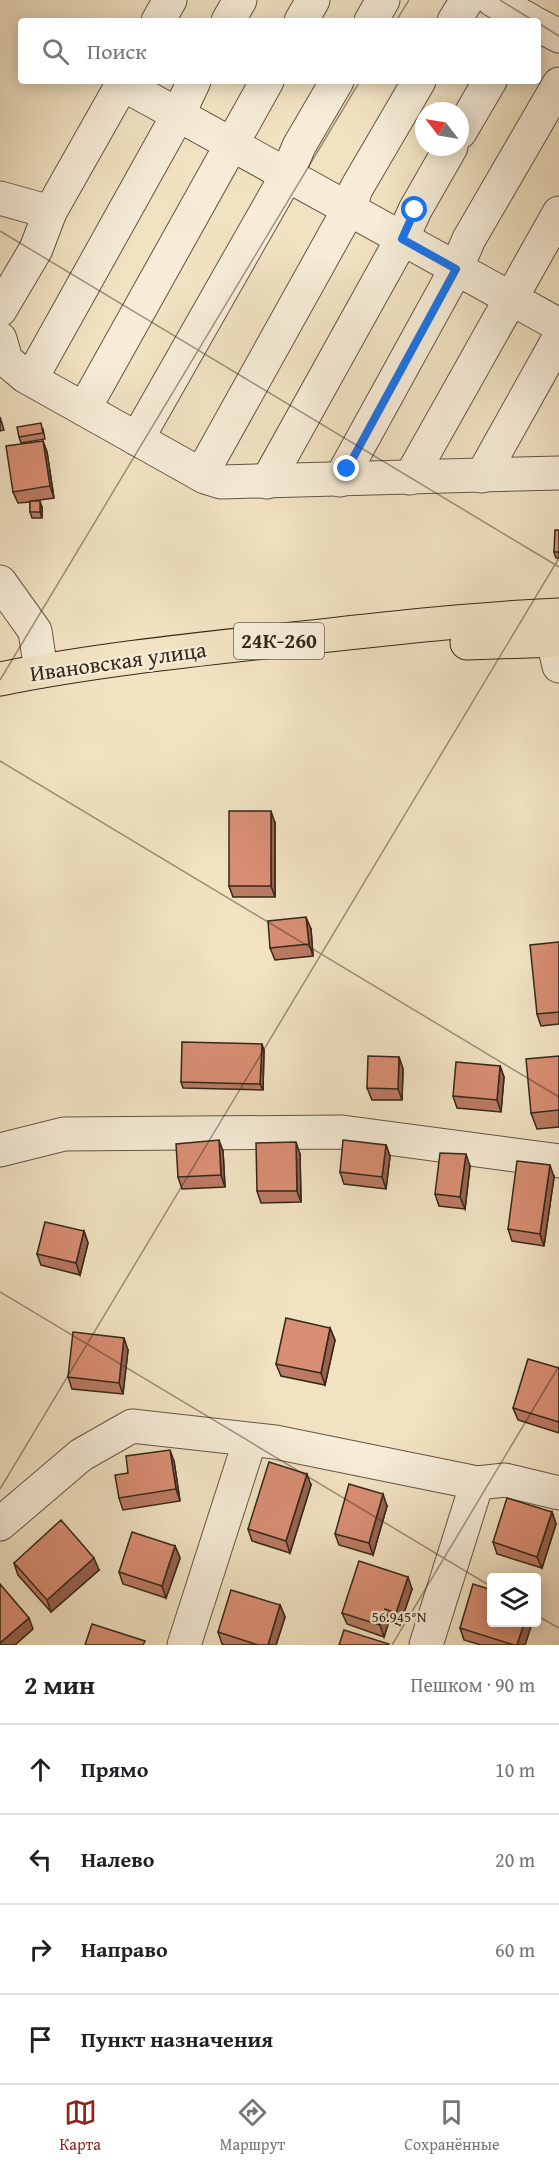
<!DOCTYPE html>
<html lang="ru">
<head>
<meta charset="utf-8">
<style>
  body { margin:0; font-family:"Gentium Book Plus",serif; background:#f6f6f6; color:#202124 }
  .controls { position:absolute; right:18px; bottom:18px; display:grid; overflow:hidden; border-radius:6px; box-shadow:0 3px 15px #0003 }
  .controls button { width:54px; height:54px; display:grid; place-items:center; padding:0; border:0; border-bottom:2px solid #e0e0e0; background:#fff; color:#202124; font:30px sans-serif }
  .compass { position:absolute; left:415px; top:102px; width:54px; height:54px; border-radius:50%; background:#fff; box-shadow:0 3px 15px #0003; rotate:301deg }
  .stop { position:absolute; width:18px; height:18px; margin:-14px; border:4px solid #1a73e8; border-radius:50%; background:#fff }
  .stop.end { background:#1a73e8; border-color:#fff; box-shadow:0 2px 6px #0008 }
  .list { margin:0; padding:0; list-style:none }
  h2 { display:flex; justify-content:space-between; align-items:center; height:78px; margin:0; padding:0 24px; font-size:26px }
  h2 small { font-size:20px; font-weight:400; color:#757577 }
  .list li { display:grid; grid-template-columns:39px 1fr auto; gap:18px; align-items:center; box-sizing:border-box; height:90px; padding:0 24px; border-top:2px solid #e0e0e0 }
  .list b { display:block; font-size:22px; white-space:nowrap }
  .list em { font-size:20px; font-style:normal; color:#757577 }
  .icon { flex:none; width:33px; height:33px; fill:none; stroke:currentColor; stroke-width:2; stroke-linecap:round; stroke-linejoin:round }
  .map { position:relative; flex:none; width:559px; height:1645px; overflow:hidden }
  .search { position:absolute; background:#fff; box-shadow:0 3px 15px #0003; left:18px; right:18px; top:18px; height:66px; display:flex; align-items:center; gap:15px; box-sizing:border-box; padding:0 21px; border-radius:6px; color:#757577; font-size:22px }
  .sheet { height:438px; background:#fff }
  nav { display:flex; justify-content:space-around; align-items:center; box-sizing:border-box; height:84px; border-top:2px solid #e0e0e0; background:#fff; font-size:16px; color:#757577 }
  nav a { display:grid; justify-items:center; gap:3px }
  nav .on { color:#8f2418 }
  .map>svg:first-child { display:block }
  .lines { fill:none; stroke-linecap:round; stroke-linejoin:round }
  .minor-casing { stroke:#635644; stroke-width:35 }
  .major-casing { stroke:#34281a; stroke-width:35 }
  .minor { stroke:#f6ecd7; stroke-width:33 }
  .major { stroke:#f1e2c2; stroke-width:33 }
  .wall { fill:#bb7a63; stroke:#34281a; stroke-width:1.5 }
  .shaded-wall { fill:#986350; stroke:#34281a; stroke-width:1.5 }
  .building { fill:#d98e73; stroke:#34281a; stroke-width:1.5 }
  .route { stroke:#1a73e8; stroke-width:8 }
  .ticks { fill:none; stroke:#34281a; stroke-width:1.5; stroke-opacity:0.45 }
  .labels { text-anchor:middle; stroke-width:4.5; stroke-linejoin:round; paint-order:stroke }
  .shield { fill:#f6ecd7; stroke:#6e6353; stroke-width:1.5 }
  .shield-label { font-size:21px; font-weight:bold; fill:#34281a }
  .street-label { font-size:22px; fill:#34281a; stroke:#f6ecd7 }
  .ticks-label { font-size:15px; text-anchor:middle; fill:#34281a; stroke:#f6ecd7; stroke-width:4.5; stroke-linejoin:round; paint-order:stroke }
</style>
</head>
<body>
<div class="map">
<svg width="559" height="1645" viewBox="0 0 559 1645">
  <rect width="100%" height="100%" fill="#f1e2c2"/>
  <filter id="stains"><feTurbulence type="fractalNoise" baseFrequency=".00333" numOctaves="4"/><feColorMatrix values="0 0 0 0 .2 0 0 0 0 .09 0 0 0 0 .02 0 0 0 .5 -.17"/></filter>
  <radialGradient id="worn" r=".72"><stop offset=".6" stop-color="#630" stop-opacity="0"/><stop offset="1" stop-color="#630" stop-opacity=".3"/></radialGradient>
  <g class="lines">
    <g class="minor-casing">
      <g id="minor">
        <path d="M493,0L531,21"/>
        <path d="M158,21L170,0"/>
        <path d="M228,21L240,0"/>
        <path d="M301,21L313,0"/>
        <path d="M371,21L383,0"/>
        <path d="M454,21L467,0"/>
        <path d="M538,25L559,36"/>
        <path d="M125,81L135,91L559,325"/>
        <path d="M460,132L490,81"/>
        <path d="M0,198L50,212"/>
        <path d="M0,310L36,249L50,212L124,81"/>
        <path d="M0,339L6,360L25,376L205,477L221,482L559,473"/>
        <path d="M31,379L178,115L194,81"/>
        <path d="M84,409L267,81"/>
        <path d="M137,439L287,175L299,146L337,81"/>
        <path d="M201,475L349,209L356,189L419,81"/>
        <path d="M482,476L559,338"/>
        <path d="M410,478L559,213"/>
        <path d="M340,480L456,269L469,239L559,84"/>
        <path d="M267,482L402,239L415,210L451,147"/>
        <path d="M0,582L35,631L41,671"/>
        <path d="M553,640L559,666"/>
        <path d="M0,1150L64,1134L342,1132L559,1161"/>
        <path d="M0,1524L81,1455L132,1426L275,1442L477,1483L505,1480L559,1493"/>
        <path d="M184,1645L250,1440"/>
        <path d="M426,1645L477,1483"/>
      </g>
    </g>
    <g class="major-casing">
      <g id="major">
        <path d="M467,643L559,640"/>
        <path d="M0,679C90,661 183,651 274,641C369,631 464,619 559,615"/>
      </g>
    </g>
    <use href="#minor" class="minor"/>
    <use href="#major" class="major"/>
  </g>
  <g class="wall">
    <path d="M0,417L4,430L0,431Z"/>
    <path d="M43,429L45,439L21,443L19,437Z"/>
    <path d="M43,441L47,452L54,498L32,501L42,507V518H32L30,512V502L18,503L13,492Z"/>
    <path d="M559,530V558H556L554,552Z"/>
    <path d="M275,823V897H233L229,886Z"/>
    <path d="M311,929L313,956L275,960L270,948Z"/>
    <path d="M559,942V1024L541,1026L537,1014Z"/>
    <path d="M264,1050L263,1090L183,1088L181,1082Z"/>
    <path d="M559,1056V1127L537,1129L531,1113Z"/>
    <path d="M399,1057L403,1069L402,1100H372L367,1088Z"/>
    <path d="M500,1066L504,1077L501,1112L457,1108L453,1096Z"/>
    <path d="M386,1145L390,1156L386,1189L344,1184L340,1172Z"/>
    <path d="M223,1151L225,1187L182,1189L178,1177Z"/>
    <path d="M300,1154L301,1202L261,1203L257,1191Z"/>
    <path d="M470,1166L465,1209L439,1206L435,1194Z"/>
    <path d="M554,1177L544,1246L512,1241L508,1229Z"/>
    <path d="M84,1231L88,1243L80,1275L41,1265L37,1254Z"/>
    <path d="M330,1328L335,1340L325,1385L281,1376L276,1364Z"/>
    <path d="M128,1350L123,1394L72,1389L68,1377Z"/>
    <path d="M559,1368V1433L518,1420L513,1408Z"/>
    <path d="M174,1461L180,1501L123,1510L119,1498L128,1473Z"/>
    <path d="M311,1485L290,1553L252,1541L248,1529Z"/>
    <path d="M387,1506L373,1555L339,1545L335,1534Z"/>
    <path d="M552,1512L556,1524L542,1568L497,1554L493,1542Z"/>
    <path d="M175,1546L180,1558L166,1598L123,1584L119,1572Z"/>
    <path d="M14,1563L99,1570L51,1612L18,1575Z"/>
    <path d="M412,1589L400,1625L389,1621L384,1637L347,1624L342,1613Z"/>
    <path d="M280,1605L285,1617L276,1645H225L222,1644L218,1632Z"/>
    <path d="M492,1623H532L525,1645H481L464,1640L460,1628Z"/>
  </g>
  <g class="shaded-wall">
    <path d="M43,441L47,452L54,498L50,486Z"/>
    <path d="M40,501L42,507V518L40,512Z"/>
    <path d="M271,811L275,823V897L271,886Z"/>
    <path d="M306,917L311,929L313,956L309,944Z"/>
    <path d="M262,1044L264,1050L263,1090L260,1084Z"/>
    <path d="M399,1057L403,1069L402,1100L398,1089Z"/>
    <path d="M500,1066L504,1077L501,1112L497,1100Z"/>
    <path d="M219,1140L223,1151L225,1187L221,1175Z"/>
    <path d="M296,1142L300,1154L301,1202L297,1191Z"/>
    <path d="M386,1145L390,1156L386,1189L382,1177Z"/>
    <path d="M466,1154L470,1166L465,1209L460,1197Z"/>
    <path d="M550,1165L554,1177L544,1246L540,1234Z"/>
    <path d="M84,1231L88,1243L80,1275L76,1263Z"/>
    <path d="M330,1328L335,1340L325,1385L321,1373Z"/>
    <path d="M124,1338L128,1350L123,1394L119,1383Z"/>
    <path d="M170,1450L174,1461L180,1501L176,1489Z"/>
    <path d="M307,1474L311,1485L290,1553L286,1541Z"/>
    <path d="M383,1494L387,1506L373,1555L369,1543Z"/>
    <path d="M552,1512L556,1524L542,1568L537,1557Z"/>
    <path d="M175,1546L180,1558L166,1598L162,1586Z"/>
    <path d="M94,1558L99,1570L51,1612L47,1600Z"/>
    <path d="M408,1577L412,1589L400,1625L396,1613Z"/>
    <path d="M280,1605L285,1617L276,1645H268Z"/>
    <path d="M385,1609L389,1621L384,1637L380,1625Z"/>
    <path d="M29,1618L33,1629L15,1645H0V1643Z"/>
    <path d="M524,1623H532L525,1645H517Z"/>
  </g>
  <g class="building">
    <path d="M41,423L43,433L19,437L17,427Z"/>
    <path d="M43,441L50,486L13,492L6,446Z"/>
    <rect x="30" y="501" width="10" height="11"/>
    <path d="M555,530H559V552H554Z"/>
    <rect x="229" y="811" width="42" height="75"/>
    <path d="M306,917L309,944L270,948L268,921Z"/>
    <path d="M559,942V1012L537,1014L530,945Z"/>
    <path d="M182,1042L262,1044L260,1084L181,1082Z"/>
    <path d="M368,1056L399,1057L398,1089L367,1088Z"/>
    <path d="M559,1056V1110L531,1113L526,1059Z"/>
    <path d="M456,1062L500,1066L497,1100L453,1096Z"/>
    <path d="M219,1140L221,1175L178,1177L176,1144Z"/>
    <path d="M343,1140L386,1145L382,1177L340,1172Z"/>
    <path d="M296,1142L297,1191H257L256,1143Z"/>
    <path d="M440,1153L466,1154L460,1197L435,1194Z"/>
    <path d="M517,1161L550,1165L540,1234L508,1229Z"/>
    <path d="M45,1222L84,1231L76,1263L37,1254Z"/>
    <path d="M286,1318L330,1328L321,1373L276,1364Z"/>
    <path d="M73,1332L124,1338L119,1383L68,1377Z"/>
    <path d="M528,1359L559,1368V1422L513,1408Z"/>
    <path d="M170,1450L176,1489L119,1498L115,1475L128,1473L126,1456Z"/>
    <path d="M269,1462L307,1474L286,1541L248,1529Z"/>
    <path d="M349,1484L383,1494L369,1543L335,1534Z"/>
    <path d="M507,1498L552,1512L537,1557L493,1542Z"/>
    <path d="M61,1520L94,1558L47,1600L14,1563Z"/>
    <path d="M132,1532L175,1546L162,1586L119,1572Z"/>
    <path d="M359,1561L408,1577L396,1613L385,1609L380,1625L342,1613Z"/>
    <path d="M0,1584L29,1618L0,1643Z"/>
    <path d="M473,1584L492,1590V1623H524L517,1645H514L460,1628Z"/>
    <path d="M231,1590L280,1605L268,1645H258L218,1632Z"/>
    <path d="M92,1624L145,1641L143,1645H85Z"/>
    <path d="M344,1630L389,1644L388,1645H339Z"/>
  </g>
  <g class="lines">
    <path class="route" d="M347,469L456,269L402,239L415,210"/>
  </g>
  <path class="ticks" d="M500,0L534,21M396,21L409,0M538,23L559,36M0,231L559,567M0,680L360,81M0,761L559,1097M0,1292L492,1587M0,1489L559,558M536,1615L559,1628M392,1645L559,1366"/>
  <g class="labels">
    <rect class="shield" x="234" y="623" width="90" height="36" rx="4.5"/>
    <g class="shield-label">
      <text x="279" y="648">24К-260</text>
    </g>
    <g class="street-label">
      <text transform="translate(118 661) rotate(-8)" y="8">Ивановская улица</text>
    </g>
  </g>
  <g class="ticks-label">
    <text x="399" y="1622">56.945°N</text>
  </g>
  <rect width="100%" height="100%" filter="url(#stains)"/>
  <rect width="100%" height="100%" fill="url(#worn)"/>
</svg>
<div class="controls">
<button><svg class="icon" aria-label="layers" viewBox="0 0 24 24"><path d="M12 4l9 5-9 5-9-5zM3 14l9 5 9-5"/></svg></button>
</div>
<svg class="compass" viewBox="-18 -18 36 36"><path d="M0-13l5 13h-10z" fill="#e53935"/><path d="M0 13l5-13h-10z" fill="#757577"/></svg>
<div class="stop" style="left:415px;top:210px"></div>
<div class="stop end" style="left:347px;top:469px"></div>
<div class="search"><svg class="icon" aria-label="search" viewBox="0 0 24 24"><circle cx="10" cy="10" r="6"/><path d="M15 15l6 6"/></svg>Поиск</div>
</div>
<section class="sheet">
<h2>2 мин<small>Пешком · 90 m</small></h2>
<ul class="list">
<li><svg class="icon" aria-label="ahead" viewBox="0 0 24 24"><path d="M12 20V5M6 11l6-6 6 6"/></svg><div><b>Прямо</b></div><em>10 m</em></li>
<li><svg class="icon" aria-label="left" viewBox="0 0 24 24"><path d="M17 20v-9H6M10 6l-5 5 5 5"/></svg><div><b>Налево</b></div><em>20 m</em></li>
<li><svg class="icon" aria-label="right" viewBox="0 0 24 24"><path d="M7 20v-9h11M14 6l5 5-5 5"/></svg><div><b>Направо</b></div><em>60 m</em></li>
<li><svg class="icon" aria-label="arrive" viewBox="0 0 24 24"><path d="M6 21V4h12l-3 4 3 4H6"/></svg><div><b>Пункт назначения</b></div></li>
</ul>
</section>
<nav>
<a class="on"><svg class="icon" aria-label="map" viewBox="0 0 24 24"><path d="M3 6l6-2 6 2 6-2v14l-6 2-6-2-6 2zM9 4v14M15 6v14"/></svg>Карта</a>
<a><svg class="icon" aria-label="directions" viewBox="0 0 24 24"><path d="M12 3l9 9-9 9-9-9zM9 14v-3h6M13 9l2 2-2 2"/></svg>Маршрут</a>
<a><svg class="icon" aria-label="saved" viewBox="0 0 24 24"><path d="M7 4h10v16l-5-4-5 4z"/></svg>Сохранённые</a>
</nav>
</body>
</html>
